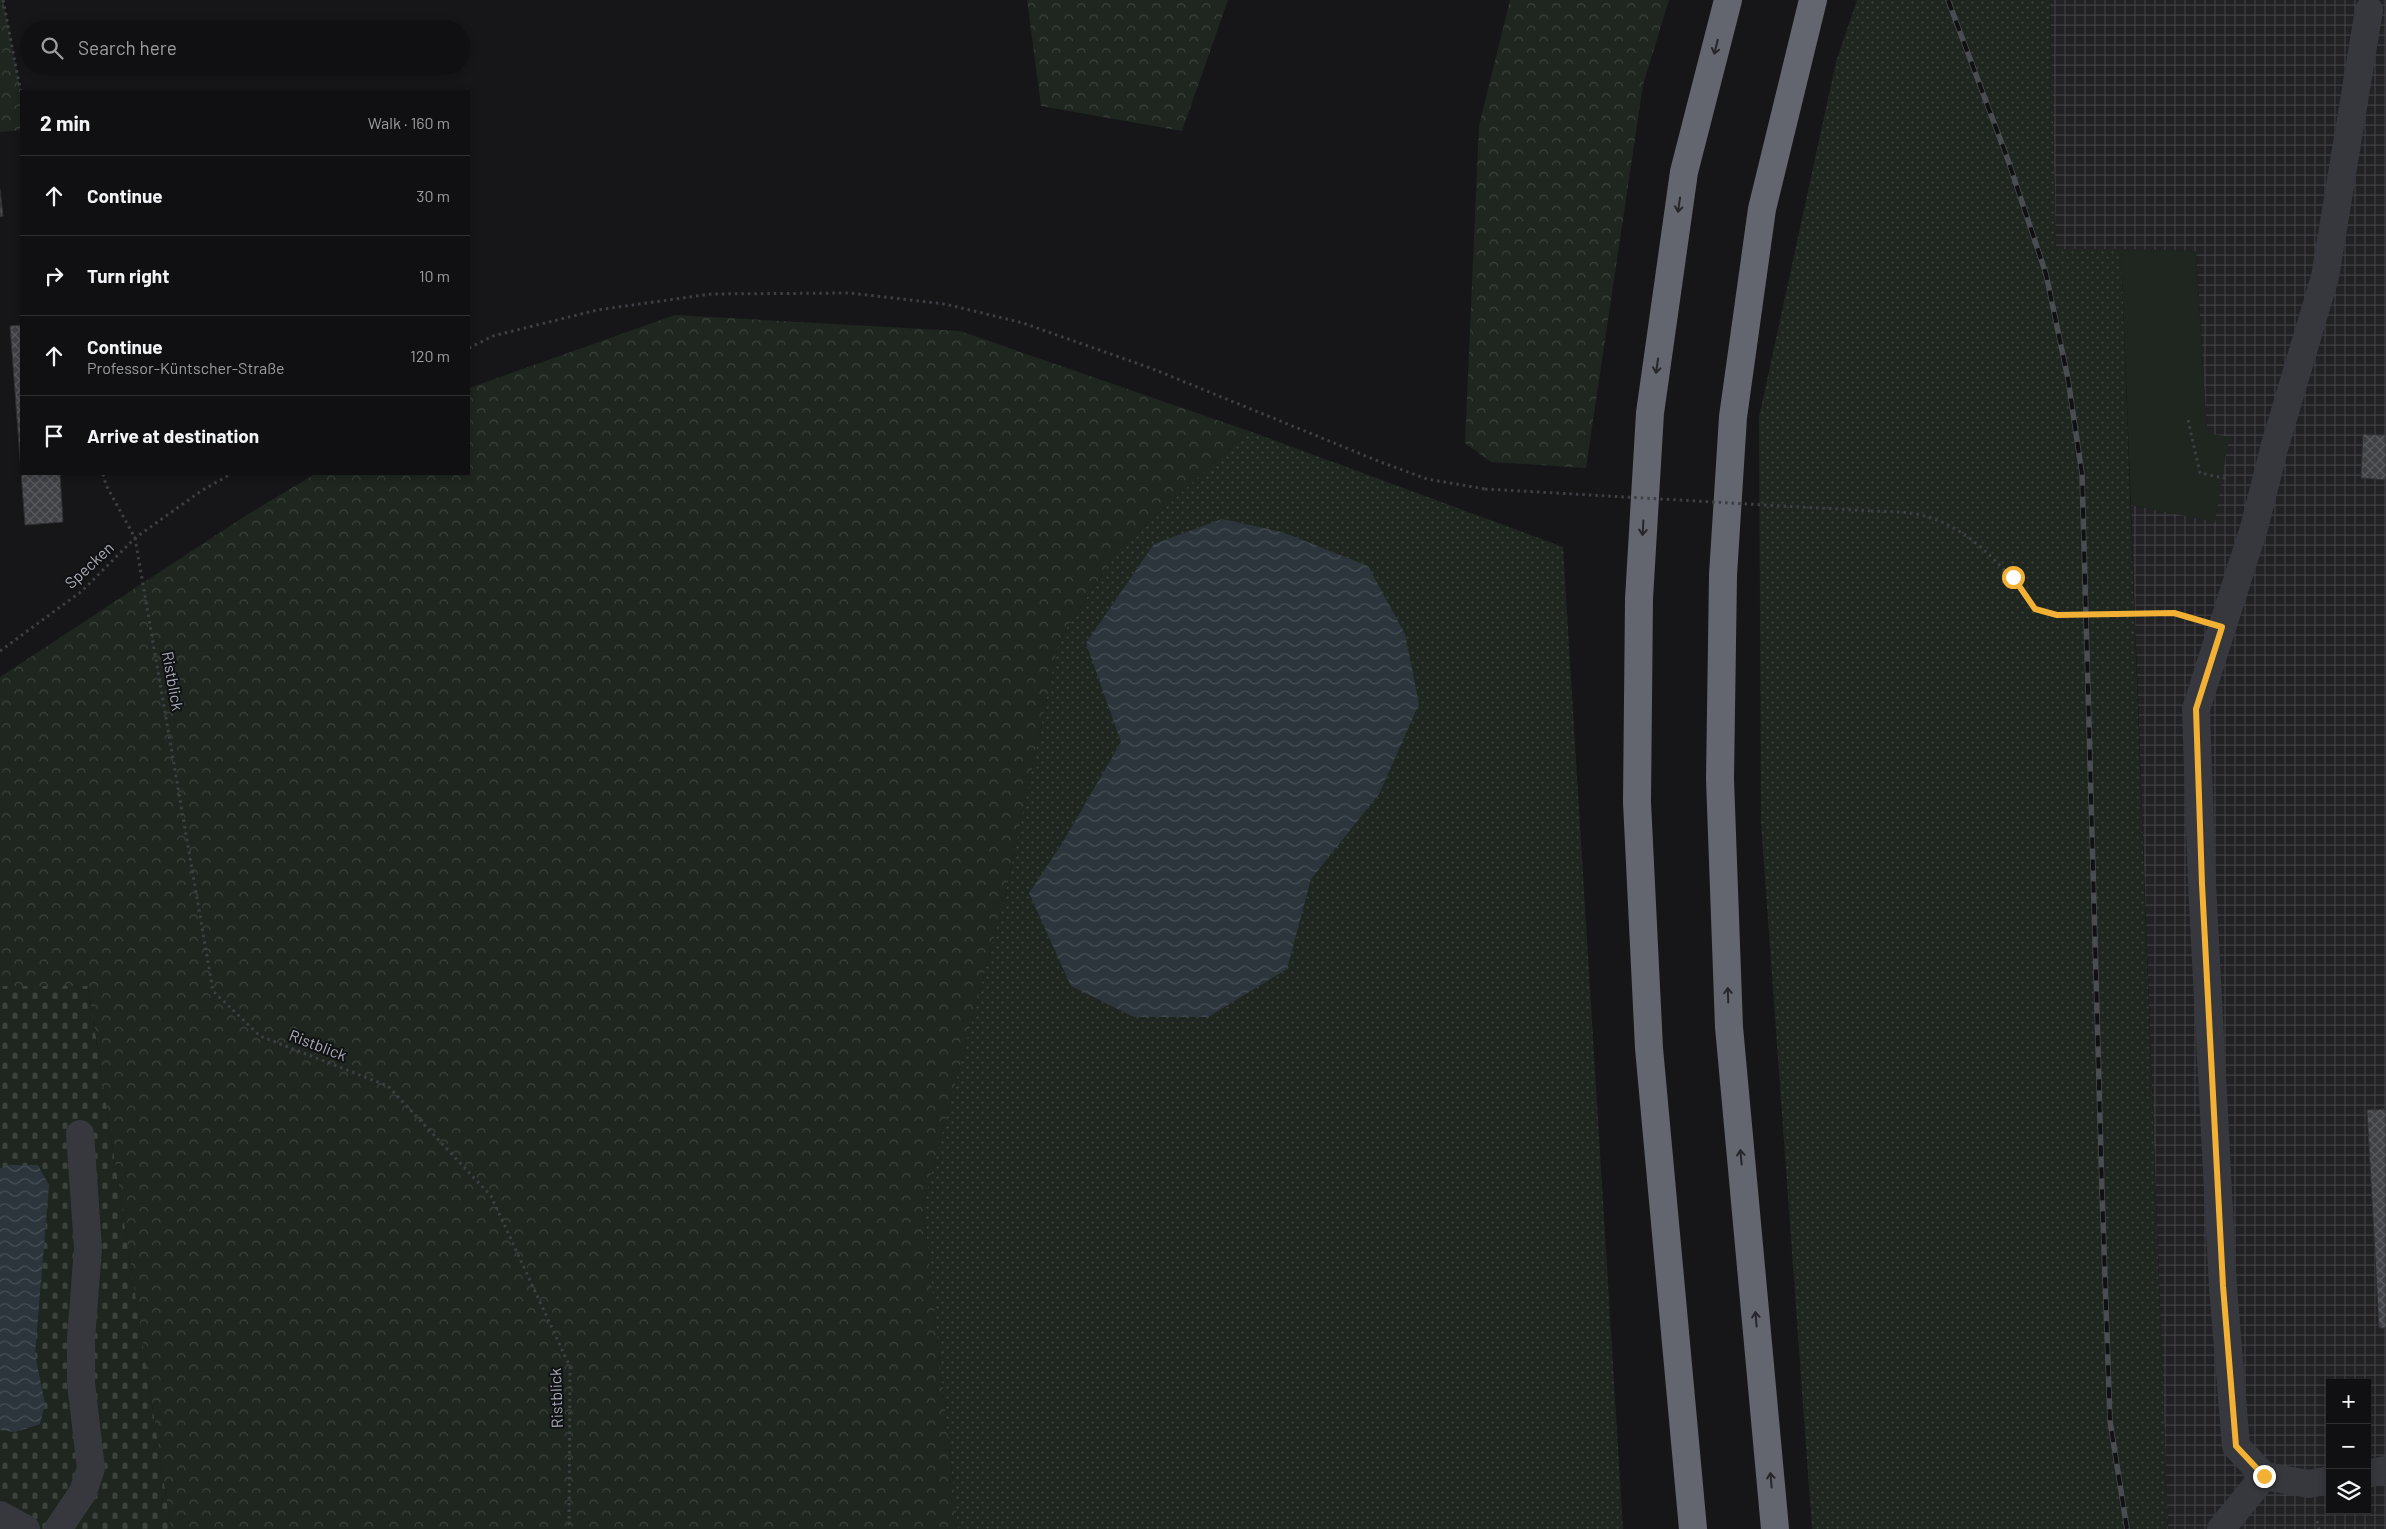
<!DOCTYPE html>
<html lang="en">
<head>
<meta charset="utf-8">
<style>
  body { margin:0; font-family:Barlow,sans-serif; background:#1e1e20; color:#f1f3f6 }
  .controls { position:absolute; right:15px; bottom:15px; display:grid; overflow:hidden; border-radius:0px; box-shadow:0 2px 8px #0003 }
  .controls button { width:45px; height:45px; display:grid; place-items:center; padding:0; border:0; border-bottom:1px solid #303032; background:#101012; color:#f1f3f6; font:25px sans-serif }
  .stop { position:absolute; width:15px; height:15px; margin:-11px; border:4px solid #f2b134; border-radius:50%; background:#fff }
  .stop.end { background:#f2b134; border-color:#fff; box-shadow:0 1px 5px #0008 }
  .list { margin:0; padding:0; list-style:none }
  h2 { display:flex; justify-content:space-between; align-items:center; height:65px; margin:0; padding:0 20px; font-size:21px }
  h2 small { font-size:16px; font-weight:400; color:#9c9d9f }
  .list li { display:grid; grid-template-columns:32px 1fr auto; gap:15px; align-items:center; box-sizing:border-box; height:80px; padding:0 20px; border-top:1px solid #303032 }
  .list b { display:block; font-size:19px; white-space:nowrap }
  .list p { margin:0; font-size:16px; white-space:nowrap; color:#9c9d9f }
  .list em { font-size:16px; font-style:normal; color:#9c9d9f }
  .icon { flex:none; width:28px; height:28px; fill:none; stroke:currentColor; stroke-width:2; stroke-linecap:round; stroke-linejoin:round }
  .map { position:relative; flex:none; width:2386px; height:1529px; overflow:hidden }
  .search { position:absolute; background:#101012; box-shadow:0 2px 8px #0003; left:20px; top:20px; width:450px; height:55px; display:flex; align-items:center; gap:12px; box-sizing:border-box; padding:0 18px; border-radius:28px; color:#9c9d9f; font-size:19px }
  .panel { position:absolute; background:#101012; box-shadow:0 2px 8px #0003; left:20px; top:90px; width:450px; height:385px; border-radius:0px }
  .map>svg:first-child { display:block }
  .industrial { fill:url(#industrial-grid); fill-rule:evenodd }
  .green { fill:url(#green-dots) }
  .forest { fill:url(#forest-crowns) }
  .cemetery { fill:url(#cemetery-stones) }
  .pitch { fill:#1e261f }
  .water { fill:url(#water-waves) }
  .building { fill:url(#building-cross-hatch); stroke:#303034 }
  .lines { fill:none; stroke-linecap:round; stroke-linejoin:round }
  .path { stroke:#3d3f44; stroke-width:3; stroke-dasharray:2.5 4; stroke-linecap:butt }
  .minor { stroke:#37383d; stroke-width:28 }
  .highway { stroke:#63666e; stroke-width:28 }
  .rail-casing { stroke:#4a4c52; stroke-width:5.5 }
  .rail { stroke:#111113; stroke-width:4; stroke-dasharray:11; stroke-linecap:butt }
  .path-bridge { stroke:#3d3f44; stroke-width:3; stroke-dasharray:2.5 4; stroke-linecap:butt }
  .oneway { stroke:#26262a }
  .route { stroke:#f2b134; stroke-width:6 }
  .labels { text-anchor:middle; stroke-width:4; stroke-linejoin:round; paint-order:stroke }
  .street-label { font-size:16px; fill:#a8adb8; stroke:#111113 }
</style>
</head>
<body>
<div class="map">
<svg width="2386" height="1529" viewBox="0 0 2386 1529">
  <defs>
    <pattern id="industrial-grid" width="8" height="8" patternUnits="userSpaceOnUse" patternTransform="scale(1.25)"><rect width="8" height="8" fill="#222225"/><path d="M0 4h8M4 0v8" fill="none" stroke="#3f3f43"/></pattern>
    <pattern id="green-dots" width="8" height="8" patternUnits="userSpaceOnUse" patternTransform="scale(1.25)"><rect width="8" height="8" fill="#1e261f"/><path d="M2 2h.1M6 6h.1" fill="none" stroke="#3c433d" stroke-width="1.8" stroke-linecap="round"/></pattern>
    <pattern id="forest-crowns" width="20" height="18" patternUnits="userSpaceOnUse" patternTransform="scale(1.25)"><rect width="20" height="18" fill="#1e261f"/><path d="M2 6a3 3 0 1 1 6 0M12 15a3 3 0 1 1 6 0" fill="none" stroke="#3c433d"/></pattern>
    <pattern id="cemetery-stones" width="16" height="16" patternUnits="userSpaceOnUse" patternTransform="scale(1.25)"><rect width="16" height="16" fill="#1e261f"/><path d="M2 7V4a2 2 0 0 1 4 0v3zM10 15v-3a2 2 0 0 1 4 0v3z" fill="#3c433d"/></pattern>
    <pattern id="water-waves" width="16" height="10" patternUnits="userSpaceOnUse" patternTransform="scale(1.25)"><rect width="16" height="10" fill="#2c353c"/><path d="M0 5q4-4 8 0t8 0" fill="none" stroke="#485056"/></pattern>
    <pattern id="building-cross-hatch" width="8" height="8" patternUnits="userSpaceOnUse" patternTransform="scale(1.25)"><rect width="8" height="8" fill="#404145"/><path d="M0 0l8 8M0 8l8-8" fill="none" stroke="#595a5e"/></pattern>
  </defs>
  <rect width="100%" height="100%" fill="#161618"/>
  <path class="industrial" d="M2050,0H2386V1529H2168L2131,505L2215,521L2228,437L2207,434L2196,251L2056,249ZM2330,1383H2367V1510H2330Z"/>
  <g class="green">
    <path d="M1857,0H2050L2056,249H2121L2168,1529H1812L1761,823L1759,417L1836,62Z"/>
    <path d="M1249,431L1563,547L1623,1529H958L923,1205L1006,892L1059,640L1118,550Z"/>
  </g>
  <g class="forest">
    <path d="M0,0H3L21,93V130L0,132Z"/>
    <path d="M1027,0H1228L1182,131L1041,106Z"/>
    <path d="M1510,0H1669L1643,85L1586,468L1491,462L1465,443L1479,126Z"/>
    <path d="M675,315L960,331L1249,431L1118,550L1059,640L1006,892L923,1205L958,1529H171L88,986H0V677L245,516L315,474H469V388Z"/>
  </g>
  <path class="cemetery" d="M0,986H88L171,1529H0Z"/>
  <path class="pitch" d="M2121,249L2196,251L2207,433L2229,437L2215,522L2131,505Z"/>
  <g class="water">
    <path d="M1222,519L1282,532L1368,566L1405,634L1419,704L1379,794L1311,879L1287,969L1208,1017H1134L1071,986L1029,893L1063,842L1121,742L1086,643L1154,544Z"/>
    <path d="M9,1165H38L49,1185L35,1354L45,1404L40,1424L15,1432L0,1430V1169Z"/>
  </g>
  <g class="building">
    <path d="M0,189L3,216L0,217Z"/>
    <path d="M21,325V474H60L63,522L25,525L10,326Z"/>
    <path d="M2363,434L2386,435V480L2361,478Z"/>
    <path d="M2386,1109V1328H2379L2367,1110Z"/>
  </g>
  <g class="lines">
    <g class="path">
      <path d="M3,0L21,93"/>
      <path d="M469,348L493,336L597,310L711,294L849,293L945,304L1023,323L1153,369L1378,461L1427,479L1485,489"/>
      <path d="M2188,420L2200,473L2229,479"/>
      <path d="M103,474L106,485L135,538L213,991L260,1036L388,1086L491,1196L570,1367L569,1529"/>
      <path d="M1871,511C1888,512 1909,511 1925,516C1973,530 2007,570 2035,609L2057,615L2174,613L2187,617"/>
      <path d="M0,651L82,591L135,538L201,491L231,474"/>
      <path d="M2317,1521L2319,1529"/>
    </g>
    <g class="minor">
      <path d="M2367,1474L2386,1470"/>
      <path d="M2330,1480L2309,1484L2264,1476L2236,1446L2223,1287L2202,884L2196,709L2254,528L2275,445L2325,277L2369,10"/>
      <path d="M0,1515L26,1529"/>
      <path d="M58,1529L83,1492L91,1468L81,1383V1339L88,1248L80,1134"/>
      <path d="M2221,1529L2264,1476"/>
    </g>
    <g class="highway">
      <path d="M1693,1529L1649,1048L1637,802L1639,599L1650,413L1684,172L1728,0"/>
      <path d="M1775,1529L1729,1027L1720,779L1723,575L1733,417L1762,209L1813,0"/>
    </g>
    <g class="rail-casing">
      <path id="rail" d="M1948,0L2008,160L2046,274L2068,379L2082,474L2102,1191L2110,1421L2127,1529"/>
    </g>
    <use href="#rail" class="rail"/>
    <path class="path-bridge" d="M1485,489L1871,511"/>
  </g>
  <defs><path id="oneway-shaft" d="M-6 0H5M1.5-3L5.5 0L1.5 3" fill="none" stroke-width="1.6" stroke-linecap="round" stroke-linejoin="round" transform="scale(1.25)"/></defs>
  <g class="oneway">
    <use href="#oneway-shaft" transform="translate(1716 47) rotate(104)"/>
    <use href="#oneway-shaft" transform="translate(1679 205) rotate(98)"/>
    <use href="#oneway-shaft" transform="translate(1657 366) rotate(98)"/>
    <use href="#oneway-shaft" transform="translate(1643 528) rotate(93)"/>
    <use href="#oneway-shaft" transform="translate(1728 995) rotate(-92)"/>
    <use href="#oneway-shaft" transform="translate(1741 1157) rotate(-95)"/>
    <use href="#oneway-shaft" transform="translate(1756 1319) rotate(-95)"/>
    <use href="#oneway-shaft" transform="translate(1771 1480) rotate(-95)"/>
  </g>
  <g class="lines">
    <path class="route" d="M2013,577L2035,609L2057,615L2174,613L2222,627L2196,709L2202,884L2223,1286L2236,1446L2264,1476"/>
  </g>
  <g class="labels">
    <g class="street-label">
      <text transform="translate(89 565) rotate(-43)" y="6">Specken</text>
      <text transform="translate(173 681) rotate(80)" y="6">Ristblick</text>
      <text transform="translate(318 1045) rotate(21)" y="6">Ristblick</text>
      <text transform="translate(556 1398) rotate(-92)" y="6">Ristblick</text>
    </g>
  </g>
</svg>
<div class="controls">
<button>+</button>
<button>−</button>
<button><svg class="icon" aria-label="layers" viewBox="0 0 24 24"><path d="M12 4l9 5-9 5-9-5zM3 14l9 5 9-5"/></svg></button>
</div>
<div class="stop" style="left:2013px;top:577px"></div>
<div class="stop end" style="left:2264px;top:1476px"></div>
<div class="search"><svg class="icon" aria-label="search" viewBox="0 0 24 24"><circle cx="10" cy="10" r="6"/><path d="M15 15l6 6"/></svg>Search here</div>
<section class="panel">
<h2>2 min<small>Walk · 160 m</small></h2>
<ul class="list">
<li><svg class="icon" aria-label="ahead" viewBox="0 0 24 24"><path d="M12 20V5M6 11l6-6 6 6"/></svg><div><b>Continue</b></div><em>30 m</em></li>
<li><svg class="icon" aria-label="right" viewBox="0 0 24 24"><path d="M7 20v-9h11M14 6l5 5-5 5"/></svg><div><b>Turn right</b></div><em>10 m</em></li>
<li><svg class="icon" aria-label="ahead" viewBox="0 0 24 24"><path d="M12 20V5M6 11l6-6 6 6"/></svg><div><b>Continue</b><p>Professor-Küntscher-Straße</p></div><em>120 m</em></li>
<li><svg class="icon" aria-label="arrive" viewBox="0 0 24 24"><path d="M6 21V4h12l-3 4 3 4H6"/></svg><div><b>Arrive at destination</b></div></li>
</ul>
</section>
</div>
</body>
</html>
